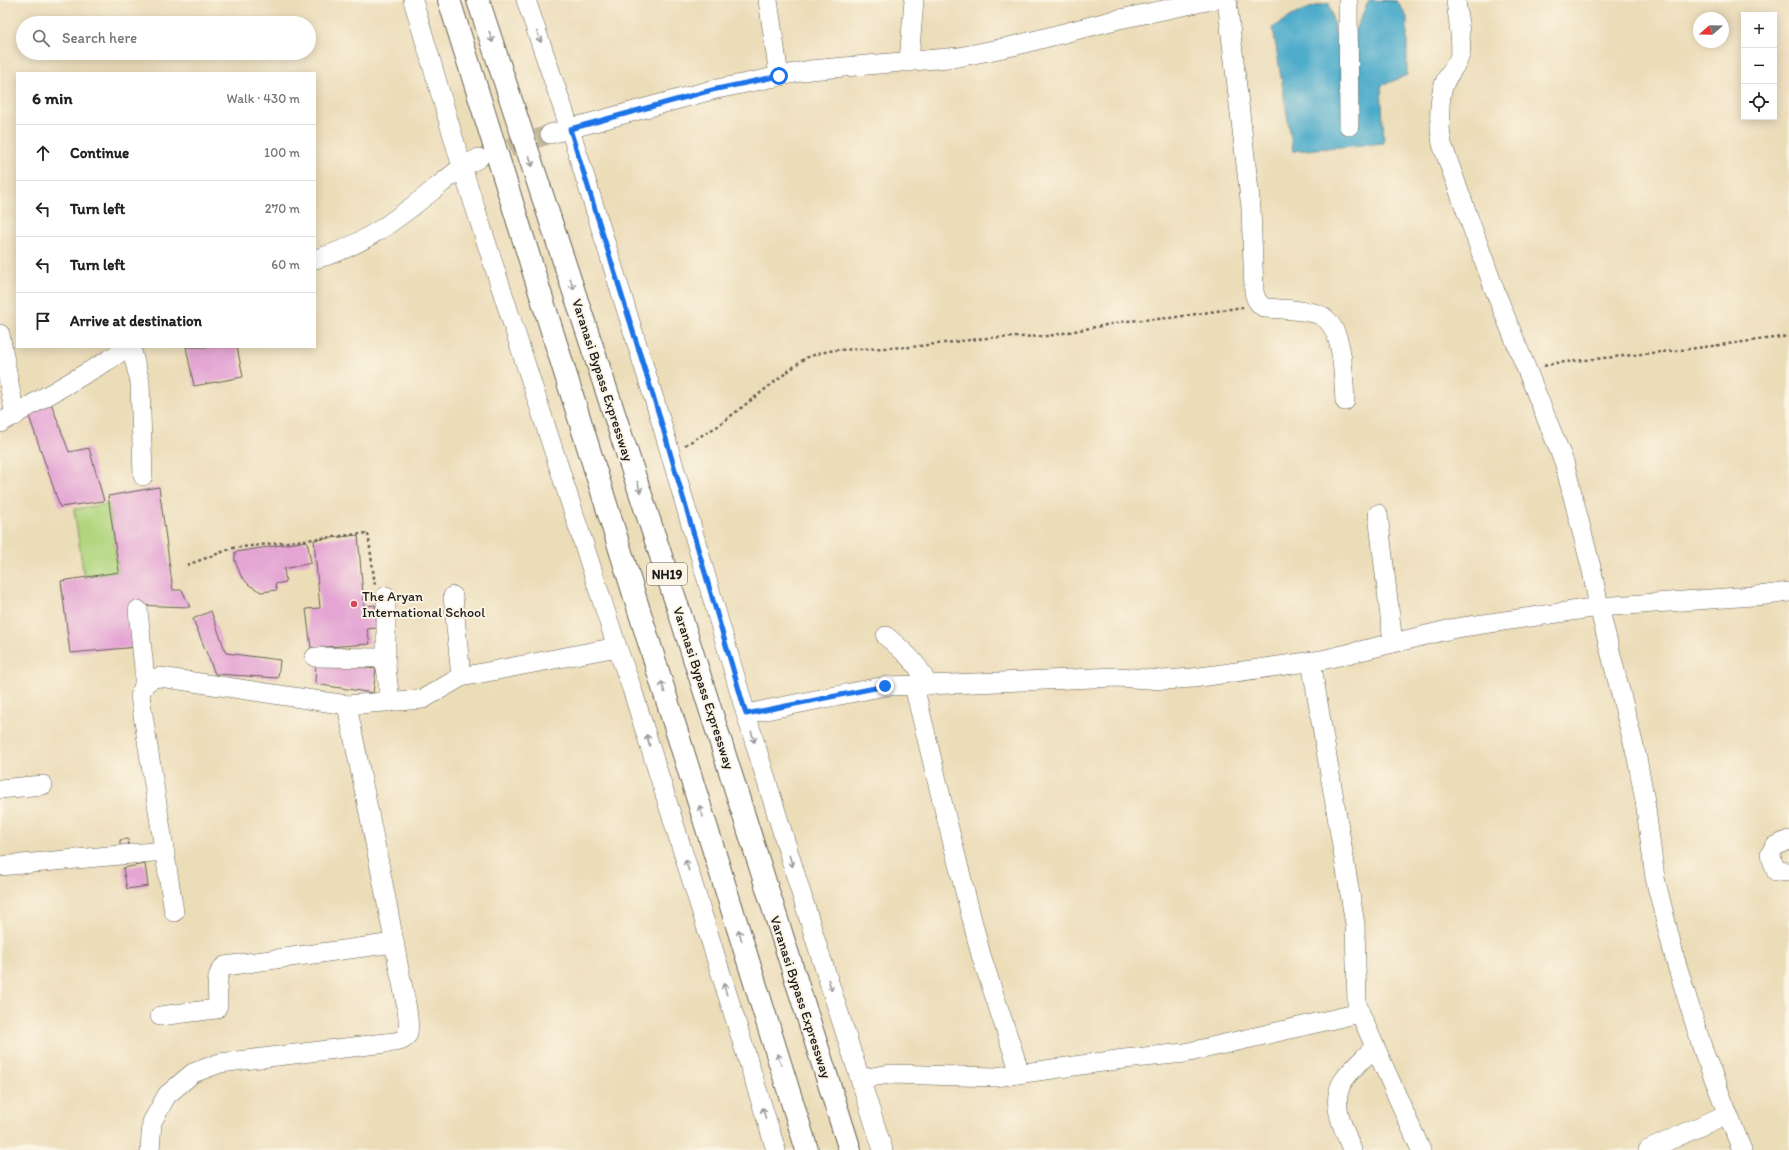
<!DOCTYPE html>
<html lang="en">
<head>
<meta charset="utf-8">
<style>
  body { margin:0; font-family:Itim,sans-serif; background:#f6f6f6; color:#222 }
  .controls { position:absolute; right:12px; top:12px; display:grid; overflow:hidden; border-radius:0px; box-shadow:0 2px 10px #0003 }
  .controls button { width:36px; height:36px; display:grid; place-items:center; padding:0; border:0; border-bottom:1px solid #e0e0e0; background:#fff; color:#222; font:20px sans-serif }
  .compass { position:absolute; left:1693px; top:12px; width:36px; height:36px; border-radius:50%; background:#fff; box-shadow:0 2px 10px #0003; rotate:250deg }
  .stop { position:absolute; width:12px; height:12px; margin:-9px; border:3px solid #1a73e8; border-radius:50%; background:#fff }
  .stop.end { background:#1a73e8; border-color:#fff; box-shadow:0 1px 4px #0008 }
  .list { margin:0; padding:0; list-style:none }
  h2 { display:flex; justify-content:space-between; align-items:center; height:52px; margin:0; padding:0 16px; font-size:17px }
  h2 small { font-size:13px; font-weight:400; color:#767676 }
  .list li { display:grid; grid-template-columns:26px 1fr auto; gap:12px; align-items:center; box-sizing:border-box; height:56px; padding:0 16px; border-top:1px solid #e0e0e0 }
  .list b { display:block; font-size:15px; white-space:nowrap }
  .list em { font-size:13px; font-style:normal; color:#767676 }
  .icon { flex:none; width:22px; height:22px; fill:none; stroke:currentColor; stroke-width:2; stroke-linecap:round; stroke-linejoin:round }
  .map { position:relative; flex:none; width:1789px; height:1150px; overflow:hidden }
  .search { position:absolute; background:#fff; box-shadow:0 2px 10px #0003; left:16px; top:16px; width:300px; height:44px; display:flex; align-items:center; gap:10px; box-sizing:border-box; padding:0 14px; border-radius:22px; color:#767676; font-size:15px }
  .panel { position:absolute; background:#fff; box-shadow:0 2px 10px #0003; left:16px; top:72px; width:300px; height:276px; border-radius:0px }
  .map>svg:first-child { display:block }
  .green { fill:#b0d57e; stroke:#66784d }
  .water { fill:#4daccb; stroke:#346474 }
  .building { fill:#e4a5d4 }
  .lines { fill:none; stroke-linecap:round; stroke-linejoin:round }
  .minor-tunnel { stroke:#c2b69a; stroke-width:19; stroke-dasharray:19 10; stroke-linecap:butt }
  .minor-casing { stroke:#656053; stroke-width:20 }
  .highway-casing { stroke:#656053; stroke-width:24 }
  .path { stroke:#656053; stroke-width:2.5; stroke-dasharray:3 3; stroke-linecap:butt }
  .minor { stroke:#fff; stroke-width:19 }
  .highway { stroke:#fff; stroke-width:22 }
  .oneway { stroke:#999 }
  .route { stroke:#1a73e8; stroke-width:5 }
  .poi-dot { fill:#d1495b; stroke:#fcf5e5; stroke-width:1.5 }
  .labels { text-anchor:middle; stroke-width:4; stroke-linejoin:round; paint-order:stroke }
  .shield { fill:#fcf5e5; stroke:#5f5d58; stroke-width:1 }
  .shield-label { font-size:13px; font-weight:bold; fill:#1c1c1c }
  .street-label { font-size:14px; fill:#1c1c1c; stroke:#fcf5e5 }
  .poi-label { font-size:14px; fill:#1c1c1c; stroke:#fcf5e5; text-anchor:start }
</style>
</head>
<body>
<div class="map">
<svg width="1789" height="1150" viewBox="0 0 1789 1150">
  <rect width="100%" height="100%" fill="#fcf5e5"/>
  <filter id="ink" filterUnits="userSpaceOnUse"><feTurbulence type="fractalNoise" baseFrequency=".025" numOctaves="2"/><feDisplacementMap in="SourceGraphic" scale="8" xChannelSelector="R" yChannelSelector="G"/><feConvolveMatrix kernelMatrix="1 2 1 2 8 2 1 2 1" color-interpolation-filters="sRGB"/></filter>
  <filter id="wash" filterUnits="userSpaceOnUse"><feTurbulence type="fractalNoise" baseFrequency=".012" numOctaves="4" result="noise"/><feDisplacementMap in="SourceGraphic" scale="16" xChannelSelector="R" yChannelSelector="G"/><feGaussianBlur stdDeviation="0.9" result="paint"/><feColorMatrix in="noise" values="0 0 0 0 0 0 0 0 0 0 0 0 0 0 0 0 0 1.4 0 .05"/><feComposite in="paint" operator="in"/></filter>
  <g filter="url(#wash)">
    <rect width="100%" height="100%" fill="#ecddb9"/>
    <path class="green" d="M109,504L119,572L84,577L74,509Z"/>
    <path class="water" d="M1369,0L1397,1L1407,17V75L1381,86L1384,143L1293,151L1273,28C1291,15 1307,7 1329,3L1336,35L1355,30Z"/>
    <g id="blocks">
      <g class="building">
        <path d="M186,347H237L243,377L194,386Z"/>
        <path d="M50,400L69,452L89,448L104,501L60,507L28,413Z"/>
        <path d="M159,487L173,590H182L190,607L132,605L138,647L70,653L61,581L119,572L108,496Z"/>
        <path d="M358,535L364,606L375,605L377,628L367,629L370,644L311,648L306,609L320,608L314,540Z"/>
        <path d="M307,541L311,563L284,569L286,582L275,584L277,590L261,592L249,585L241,576L235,561V552Z"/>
        <path d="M211,611L226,653L280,660L278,678L215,674L193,619Z"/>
        <path d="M316,662L376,669L373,693L315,684Z"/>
        <path d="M128,839L129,848L120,849V840Z"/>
        <path d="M145,864L148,886L127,889L123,868Z"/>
      </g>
    </g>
  </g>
  <g filter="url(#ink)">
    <use href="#blocks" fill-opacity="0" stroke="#656053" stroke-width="1"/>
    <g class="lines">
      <path class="minor-tunnel" d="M482,157L550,134"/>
      <g class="minor-casing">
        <g id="minor">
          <path d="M413,0L462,167L617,647L632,689L776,1150"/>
          <path d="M526,0L570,129L660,418L746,714L818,948L883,1150"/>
          <path d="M768,0L779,76"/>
          <path d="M1227,0L1251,208L1254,291C1255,299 1258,304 1265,308C1278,309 1309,310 1320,315C1345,327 1343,378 1345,401"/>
          <path d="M1348,0L1349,126"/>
          <path d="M1456,0C1457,13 1463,44 1460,55C1457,65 1449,73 1445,82C1438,97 1439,127 1442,144L1495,291L1564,462L1592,571L1599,607L1637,758L1645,801L1655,878L1675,959L1704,1053L1742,1150"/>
          <path d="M909,62L914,0"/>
          <path d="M550,134L712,90L810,70L959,57L1013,46L1115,20L1212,0"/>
          <path d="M315,259C372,245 417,202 462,167L479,158"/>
          <path d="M0,334L15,416"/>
          <path d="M131,347L140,382L143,476"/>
          <path d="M0,423L107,361L128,347"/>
          <path d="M1378,514L1393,643"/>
          <path d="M386,596V666"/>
          <path d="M453,596L461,677"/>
          <path d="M138,610L144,669V685"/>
          <path d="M886,636C902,650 920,664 927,685"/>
          <path d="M315,657L380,658L386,666L390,702"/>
          <path d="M1311,661L1355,924L1357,1003L1360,1013L1421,1150"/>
          <path d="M914,686L943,805L981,955L1017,1064V1074"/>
          <path d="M746,714L885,686L927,685L1117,677L1163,680L1193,678L1322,660L1456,628L1599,607L1767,595L1789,592"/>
          <path d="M0,789L43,785"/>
          <path d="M1789,840L1775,846L1770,854L1776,871L1789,872"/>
          <path d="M0,866L164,851"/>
          <path d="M174,912L140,696C143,684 148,679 160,677L347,705"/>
          <path d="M160,1016L216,1009L218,1005C218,993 214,973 225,966L394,943"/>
          <path d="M860,1079L890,1074L996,1077L1124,1059L1185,1053L1360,1013"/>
          <path d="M150,1150L152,1122L167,1095L193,1073L220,1063L394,1042C400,1041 406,1040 408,1033C411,1018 401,981 398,964C383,877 364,791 347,705L423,699L461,677L617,647"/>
          <path d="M1352,1150C1345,1131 1332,1108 1340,1087C1345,1074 1365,1058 1374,1047"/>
          <path d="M1648,1150L1727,1114"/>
        </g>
      </g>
      <g class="highway-casing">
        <g id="highway">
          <path d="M449,0L807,1150"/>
          <path d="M478,0L681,617L850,1150"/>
        </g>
      </g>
      <g class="path">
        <path d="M1544,366L1556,363L1681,350L1789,336"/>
        <path d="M685,445L718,426L805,358L820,353L835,350L911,347L987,338L1048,336L1127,321L1170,318L1243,307"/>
        <path d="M187,565L233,548L368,533L375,585"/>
      </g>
      <use href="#minor" class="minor"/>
      <use href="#highway" class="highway"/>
    </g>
    <defs><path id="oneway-shaft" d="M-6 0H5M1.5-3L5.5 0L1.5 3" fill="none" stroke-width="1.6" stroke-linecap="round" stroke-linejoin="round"/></defs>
    <g class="oneway">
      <use href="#oneway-shaft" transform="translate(491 37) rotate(72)"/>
      <use href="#oneway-shaft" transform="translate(539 37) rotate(70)"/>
      <use href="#oneway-shaft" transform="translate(531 161) rotate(72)"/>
      <use href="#oneway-shaft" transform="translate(572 284) rotate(72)"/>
      <use href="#oneway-shaft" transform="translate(639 487) rotate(72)"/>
      <use href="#oneway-shaft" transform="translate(663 687) rotate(-107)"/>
      <use href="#oneway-shaft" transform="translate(753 737) rotate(73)"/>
      <use href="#oneway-shaft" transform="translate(648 740) rotate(-107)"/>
      <use href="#oneway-shaft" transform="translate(701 811) rotate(-107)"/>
      <use href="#oneway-shaft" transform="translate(791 861) rotate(73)"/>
      <use href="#oneway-shaft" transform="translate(687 865) rotate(-107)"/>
      <use href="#oneway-shaft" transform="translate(740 935) rotate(-107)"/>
      <use href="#oneway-shaft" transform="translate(830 985) rotate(72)"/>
      <use href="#oneway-shaft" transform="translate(725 989) rotate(-107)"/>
      <use href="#oneway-shaft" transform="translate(779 1059) rotate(-107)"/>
      <use href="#oneway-shaft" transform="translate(764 1113) rotate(-107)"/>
    </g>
  </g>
  <g class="lines" filter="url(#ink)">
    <path class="route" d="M779,76L712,90L570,129L660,418L746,714L885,686"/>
  </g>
  <circle class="poi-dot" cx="354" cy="604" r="4"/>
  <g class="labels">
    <rect class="shield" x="647" y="563" width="40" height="22" rx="3"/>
    <g class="shield-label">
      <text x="667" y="579">NH19</text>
    </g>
    <g class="street-label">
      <text transform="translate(603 380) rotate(72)" y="5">Varanasi Bypass Expressway</text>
      <text transform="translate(704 688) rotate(72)" y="5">Varanasi Bypass Expressway</text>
      <text transform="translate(801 997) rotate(72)" y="5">Varanasi Bypass Expressway</text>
    </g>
    <g class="poi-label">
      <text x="362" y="601">The Aryan<tspan x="362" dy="16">International School</tspan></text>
    </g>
  </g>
</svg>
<div class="controls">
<button>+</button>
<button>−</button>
<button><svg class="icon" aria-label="locate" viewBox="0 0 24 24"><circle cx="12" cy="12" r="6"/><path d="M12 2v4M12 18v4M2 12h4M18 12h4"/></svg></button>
</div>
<svg class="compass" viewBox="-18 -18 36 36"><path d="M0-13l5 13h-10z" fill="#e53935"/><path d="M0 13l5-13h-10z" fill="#767676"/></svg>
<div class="stop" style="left:779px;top:76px"></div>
<div class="stop end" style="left:885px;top:686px"></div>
<div class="search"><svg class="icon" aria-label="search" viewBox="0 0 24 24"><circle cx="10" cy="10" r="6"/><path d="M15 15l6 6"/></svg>Search here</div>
<section class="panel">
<h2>6 min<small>Walk · 430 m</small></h2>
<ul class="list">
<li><svg class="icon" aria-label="ahead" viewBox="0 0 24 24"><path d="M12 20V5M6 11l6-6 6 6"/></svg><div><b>Continue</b></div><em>100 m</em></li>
<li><svg class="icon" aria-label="left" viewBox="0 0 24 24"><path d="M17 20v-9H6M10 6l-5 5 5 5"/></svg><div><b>Turn left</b></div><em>270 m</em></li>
<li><svg class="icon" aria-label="left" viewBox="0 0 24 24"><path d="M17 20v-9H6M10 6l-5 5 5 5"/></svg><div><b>Turn left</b></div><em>60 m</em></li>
<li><svg class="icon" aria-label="arrive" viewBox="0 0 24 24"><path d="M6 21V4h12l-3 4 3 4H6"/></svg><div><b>Arrive at destination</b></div></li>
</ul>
</section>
</div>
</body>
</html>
